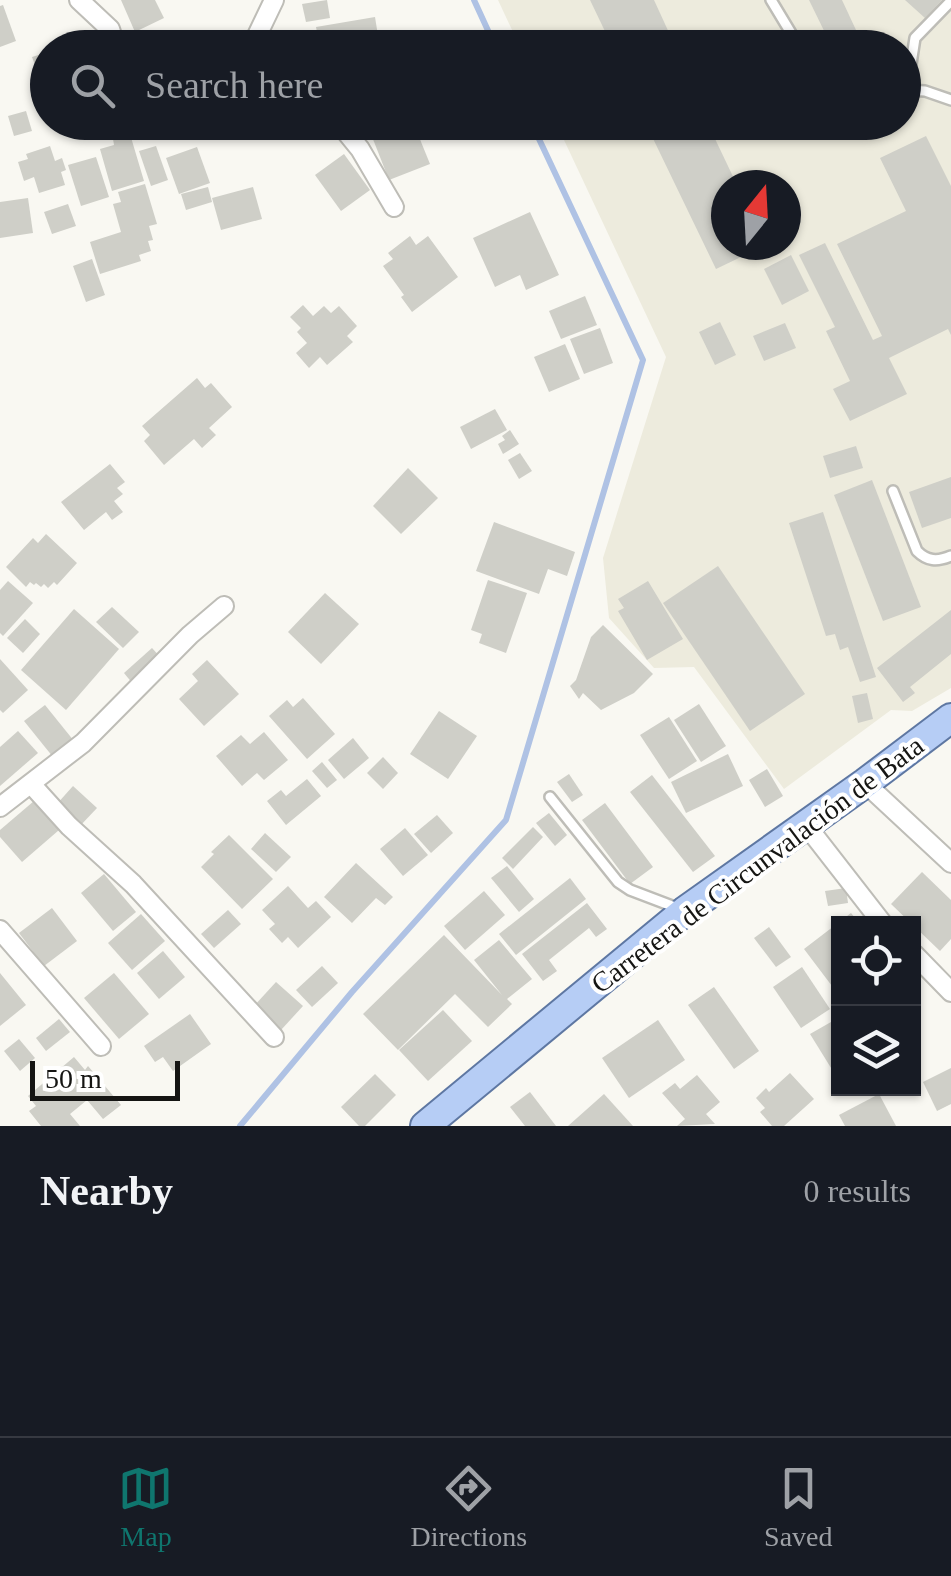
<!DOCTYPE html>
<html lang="en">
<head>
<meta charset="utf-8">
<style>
  body { margin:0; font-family:"Times New Roman",serif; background:#20242c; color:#f1f3f6 }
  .controls { position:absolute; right:30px; bottom:30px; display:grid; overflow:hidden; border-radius:0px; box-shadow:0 2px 8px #0004 }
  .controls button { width:90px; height:90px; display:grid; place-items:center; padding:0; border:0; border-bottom:2px solid #363941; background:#171b24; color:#f1f3f6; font:50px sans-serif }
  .compass { position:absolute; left:711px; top:170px; width:90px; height:90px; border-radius:50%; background:#171b24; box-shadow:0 2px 8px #0004; rotate:18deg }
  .scale { position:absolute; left:30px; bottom:25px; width:150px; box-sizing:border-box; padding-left:10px; border:5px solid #151513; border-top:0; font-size:28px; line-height:35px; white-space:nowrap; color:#151513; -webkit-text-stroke:8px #fff; paint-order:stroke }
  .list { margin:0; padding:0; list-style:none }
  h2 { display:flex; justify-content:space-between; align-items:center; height:130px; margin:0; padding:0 40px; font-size:42px }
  h2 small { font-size:32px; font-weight:400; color:#9ea1a6 }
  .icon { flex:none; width:55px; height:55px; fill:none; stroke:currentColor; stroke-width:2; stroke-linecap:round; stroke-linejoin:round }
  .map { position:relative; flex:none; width:951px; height:1126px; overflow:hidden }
  .search { position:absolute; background:#171b24; box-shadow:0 2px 8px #0004; left:30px; right:30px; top:30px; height:110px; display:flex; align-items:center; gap:25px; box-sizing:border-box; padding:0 35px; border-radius:55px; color:#9ea1a6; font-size:38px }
  .sheet { height:310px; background:#171b24 }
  nav { display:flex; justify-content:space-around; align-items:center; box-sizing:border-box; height:140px; border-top:2px solid #363941; background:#171b24; font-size:28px; color:#9ea1a6 }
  nav a { display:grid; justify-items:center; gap:5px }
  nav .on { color:#0f766e }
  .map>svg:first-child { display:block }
  .built { fill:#edebdd; fill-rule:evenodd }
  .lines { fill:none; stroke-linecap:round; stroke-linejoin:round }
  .stream { stroke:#afc2e4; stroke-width:6 }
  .building { fill:#cfcfc8 }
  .service-casing { stroke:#bebdb7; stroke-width:14 }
  .minor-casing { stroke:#bebdb7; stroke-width:22 }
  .primary-casing { stroke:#5e77a2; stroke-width:32 }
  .service { stroke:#fff; stroke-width:9 }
  .minor { stroke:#fff; stroke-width:18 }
  .primary { stroke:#b6cdf5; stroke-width:28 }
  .labels { text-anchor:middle; stroke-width:8; stroke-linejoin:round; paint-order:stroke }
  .street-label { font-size:28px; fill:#151513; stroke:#fff }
</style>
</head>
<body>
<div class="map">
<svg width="951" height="1126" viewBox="0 0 951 1126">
  <rect width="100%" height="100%" fill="#f9f8f2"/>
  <path class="built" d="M498,0H951V688L912,711L891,710L784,789L694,667L654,668L609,618L603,558L666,357L556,123L904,122V48L520,47ZM726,185H786V245H726Z"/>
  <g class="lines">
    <g class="stream">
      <path d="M474,0L496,48"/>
      <path d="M240,1126L352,992L506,820L643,360L531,122"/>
    </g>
  </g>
  <g class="building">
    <path d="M121,0H155L164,18L135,32Z"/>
    <path d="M327,0L330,18L306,22L302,4Z"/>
    <path d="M590,0H654L676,48H613Z"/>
    <path d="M809,0H842L856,30L830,43Z"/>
    <path d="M905,0H942L925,18Z"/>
    <path d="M3,5L16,41L0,47V6Z"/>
    <path d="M375,17L380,48H320L316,27Z"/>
    <path d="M48,52V100L40,103L34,86L42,84L32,57Z"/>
    <path d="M26,111L32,131L14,136L8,116Z"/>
    <path d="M386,122H413L430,164L389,180L369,129Z"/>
    <path d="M645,122H707L737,185H726V245H766L716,269Z"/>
    <path d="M130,134L144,181L112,191L100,149L114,145L113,139Z"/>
    <path d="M926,136L951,186V335L948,329L889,358L907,394L850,421L833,389L850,381L826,331L835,327L799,255L825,243L873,340L882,336L837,244L906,211L880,158Z"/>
    <path d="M50,146L55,161L62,158L66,170L61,172L65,185L39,193L34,177L24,181L18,162L28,159L26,154Z"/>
    <path d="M156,146L168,180L151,186L139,151Z"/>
    <path d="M197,147L210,183L179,194L166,158Z"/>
    <path d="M344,154L370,190L341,211L315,175Z"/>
    <path d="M96,157L109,197L81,206L68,165Z"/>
    <path d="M145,184L157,224L149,226L153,240L148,241L151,251L139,255L141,261L100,274L90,242L121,232L113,204L121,202L118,192Z"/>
    <path d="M208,187L212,202L186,210L181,194Z"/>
    <path d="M253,187L262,219L221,230L212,198Z"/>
    <path d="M28,198L33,233L0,238V202Z"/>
    <path d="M68,204L76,226L52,234L44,212Z"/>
    <path d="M530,212L559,275L526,290L520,275L495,287L473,238Z"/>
    <path d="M410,236L416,245L428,236L458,277L412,312L401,297L404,295L383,266L393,259L388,253Z"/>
    <path d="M791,255L809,291L782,305L764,269Z"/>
    <path d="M92,259L105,295L86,302L73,266Z"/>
    <path d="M585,296L597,325L561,339L549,311Z"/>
    <path d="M303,305L313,316L324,306L331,313L339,306L357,326L347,336L353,342L327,365L320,357L309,368L296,353L307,343L297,332L301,328L290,317Z"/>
    <path d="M720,322L736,355L715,365L699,332Z"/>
    <path d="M785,323L796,348L764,361L753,336Z"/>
    <path d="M600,328L613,363L584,374L570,339Z"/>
    <path d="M565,344L580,379L549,392L534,357Z"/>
    <path d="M197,378L205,388L211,383L232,407L209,428L216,435L202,448L194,439L164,465L144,441L150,435L142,426Z"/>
    <path d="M495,409L507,430L471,449L460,427Z"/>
    <path d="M510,430L519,444L503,454L498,444L505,440L502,436Z"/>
    <path d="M856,446L863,468L830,478L823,456Z"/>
    <path d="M520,453L532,471L519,479L508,460Z"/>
    <path d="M110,464L125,482L117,488L123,494L114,501L123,512L112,520L106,512L84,530L61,502Z"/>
    <path d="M408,468L438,498L401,534L373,506Z"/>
    <path d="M951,477V518L922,528L909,492Z"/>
    <path d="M872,480L921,607L883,621L834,495Z"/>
    <path d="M823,512L876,677L860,682L848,647L840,650L835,634L826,636L789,523Z"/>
    <path d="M494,522L575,552L567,576L548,569L539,594L476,571Z"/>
    <path d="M46,534L77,563L57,585L54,582L48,588L44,584L41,587L36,583L34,585L30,582L26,587L6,567L33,538L38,543Z"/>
    <path d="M718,566L805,694L750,731L663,603Z"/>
    <path d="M488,580L527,593L506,653L479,643L482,634L471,630Z"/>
    <path d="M8,581L33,603L3,636L0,633V590Z"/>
    <path d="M648,581L683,639L647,660L618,611L624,608L618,599Z"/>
    <path d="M325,593L359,624L321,664L288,632Z"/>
    <path d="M112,607L139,632L123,648L96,622Z"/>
    <path d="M74,609L119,649L66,710L21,670Z"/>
    <path d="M951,610V654L910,687L915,693L903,702L877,668Z"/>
    <path d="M25,619L40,634L23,653L7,638Z"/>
    <path d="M603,625L653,674L634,693L601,710L583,693L579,699L570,686L576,680L591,637Z"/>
    <path d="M152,648L162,659L133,684L124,673Z"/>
    <path d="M0,659L28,690L3,713L0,710Z"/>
    <path d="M207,660L239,694L204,726L179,699L198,681L192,674Z"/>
    <path d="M867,693L873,719L858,723L852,696Z"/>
    <path d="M303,698L335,734L307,759L269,716L287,700L293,707Z"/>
    <path d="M699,704L726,746L701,762L674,720Z"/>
    <path d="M45,705L74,741L53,757L24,721Z"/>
    <path d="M439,711L477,736L448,779L410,754Z"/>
    <path d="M669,717L697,761L669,779L640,735Z"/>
    <path d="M18,731L38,753L0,786V747Z"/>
    <path d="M264,732L288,760L264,780L257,773L242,786L216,756L241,735L250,744Z"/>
    <path d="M353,738L369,758L344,779L328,760Z"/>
    <path d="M728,754L743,786L686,813L671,782Z"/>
    <path d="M383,757L398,773L383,789L367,773Z"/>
    <path d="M322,762L337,780L327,788L312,771Z"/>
    <path d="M767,769L783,796L765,807L749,780Z"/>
    <path d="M569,774L583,795L572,802L557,782Z"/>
    <path d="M652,775L715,856L693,872L630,792Z"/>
    <path d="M307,779L321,796L286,825L267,801L281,790L286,796Z"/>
    <path d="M73,786L97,808L79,827L56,805Z"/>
    <path d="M34,801L59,830L22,862L0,837V830Z"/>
    <path d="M605,803L653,867L630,884L582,820Z"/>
    <path d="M549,813L567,835L555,846L536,823Z"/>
    <path d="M437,815L453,833L431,853L414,834Z"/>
    <path d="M533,827L543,837L513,869L502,858Z"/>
    <path d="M405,828L428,855L403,876L380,849Z"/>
    <path d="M265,833L291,857L276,872L251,849Z"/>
    <path d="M229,835L273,879L242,909L201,867L214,854L211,852Z"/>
    <path d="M356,863L393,897L385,905L376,898L352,923L324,897Z"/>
    <path d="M507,866L534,899L519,912L491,878Z"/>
    <path d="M922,872L951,900V939L940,951L891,904Z"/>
    <path d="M104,874L136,912L113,931L81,893Z"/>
    <path d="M570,878L586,899L516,955L499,934Z"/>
    <path d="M288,886L308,908L316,901L331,917L298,948L288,937L282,943L269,929L275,924L262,910Z"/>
    <path d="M846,888L848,903L828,906L825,891Z"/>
    <path d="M484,891L505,915L465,950L444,926Z"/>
    <path d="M587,903L607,929L596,937L589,928L549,960L557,971L543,981L522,954Z"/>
    <path d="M52,908L77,941L44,966L19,933Z"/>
    <path d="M228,910L241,924L214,948L201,934Z"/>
    <path d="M851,913L860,924H838V994L804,949Z"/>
    <path d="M141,914L165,941L132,970L108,943Z"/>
    <path d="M769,927L791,957L776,967L754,938Z"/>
    <path d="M444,935L502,995L474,960L499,940L532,979L507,999L512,1004L488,1027L455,994L398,1050L363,1014Z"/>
    <path d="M163,951L185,977L159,999L137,973Z"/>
    <path d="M322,966L338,983L312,1007L296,990Z"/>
    <path d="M802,967L830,1009L801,1028L773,987Z"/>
    <path d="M0,973L26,1005L0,1026Z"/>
    <path d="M114,973L149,1014L119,1039L84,998Z"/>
    <path d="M276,982L303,1006L281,1030L254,1006Z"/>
    <path d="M714,987L759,1051L734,1069L688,1005Z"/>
    <path d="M443,1010L472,1041L428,1081L399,1050Z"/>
    <path d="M190,1014L211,1044L173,1071L163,1057L155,1062L144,1046Z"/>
    <path d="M838,1018V1075L836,1076L810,1034Z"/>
    <path d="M59,1019L70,1032L46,1051L36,1038Z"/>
    <path d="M658,1020L685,1060L629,1098L602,1058Z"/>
    <path d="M19,1039L35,1058L20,1071L4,1051Z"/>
    <path d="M74,1057L85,1070L88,1066L121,1105L103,1119L87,1100L70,1114L80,1126H41L29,1111L36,1106L28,1096Z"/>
    <path d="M951,1068V1104L937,1111L923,1082Z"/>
    <path d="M790,1073L814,1099L784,1126H772L760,1112L765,1108L756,1098L766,1088L769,1092Z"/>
    <path d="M375,1074L396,1095L365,1126H359L341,1107Z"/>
    <path d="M697,1075L720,1102L706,1114L715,1124L677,1126L685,1119L662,1093L675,1083L680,1089Z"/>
    <path d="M530,1092L556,1126H525L510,1107Z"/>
    <path d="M604,1094L633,1126H568Z"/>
    <path d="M879,1094L896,1126H845L839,1115Z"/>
  </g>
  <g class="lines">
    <g class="service-casing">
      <g id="service">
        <path d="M771,0L800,48"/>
        <path d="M905,90L925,91L951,100"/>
        <path d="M907,90L915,38L951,1"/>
        <path d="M893,491L917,551C927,561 937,562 951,556"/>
        <path d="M550,797L618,882L630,890L680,909"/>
      </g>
    </g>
    <g class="minor-casing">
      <g id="minor">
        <path d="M79,0L110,29L116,48"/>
        <path d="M251,48L274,0"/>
        <path d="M338,122L360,149L394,207"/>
        <path d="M865,783L951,863"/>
        <path d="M31,784L69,826L133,884L274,1037"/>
        <path d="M0,807L83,743L190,635L224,606"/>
        <path d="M806,825L883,924"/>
        <path d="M0,930L101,1046"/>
        <path d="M914,954L951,992"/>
      </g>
    </g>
    <g class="primary-casing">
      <path id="primary" d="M425,1126L685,911L865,783L951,718"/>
    </g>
    <use href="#service" class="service"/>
    <use href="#minor" class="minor"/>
    <use href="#primary" class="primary"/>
  </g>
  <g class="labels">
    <g class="street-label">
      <text transform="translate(757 864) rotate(-37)" y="10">Carretera de Circunvalación de Bata</text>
    </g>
  </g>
</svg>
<div class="controls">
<button><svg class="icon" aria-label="locate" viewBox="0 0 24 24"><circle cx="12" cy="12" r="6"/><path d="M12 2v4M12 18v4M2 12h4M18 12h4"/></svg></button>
<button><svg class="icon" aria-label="layers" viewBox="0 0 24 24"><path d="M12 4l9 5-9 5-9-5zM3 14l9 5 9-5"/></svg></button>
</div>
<svg class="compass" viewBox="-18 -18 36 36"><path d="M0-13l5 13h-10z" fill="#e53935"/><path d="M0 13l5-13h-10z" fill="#9ea1a6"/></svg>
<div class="scale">50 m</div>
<div class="search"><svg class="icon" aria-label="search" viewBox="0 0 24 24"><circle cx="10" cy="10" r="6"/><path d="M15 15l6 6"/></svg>Search here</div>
</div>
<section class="sheet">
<h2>Nearby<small>0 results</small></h2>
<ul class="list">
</ul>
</section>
<nav>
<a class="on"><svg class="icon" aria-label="map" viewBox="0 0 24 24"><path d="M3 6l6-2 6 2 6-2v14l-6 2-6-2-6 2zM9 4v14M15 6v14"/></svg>Map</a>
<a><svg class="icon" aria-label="directions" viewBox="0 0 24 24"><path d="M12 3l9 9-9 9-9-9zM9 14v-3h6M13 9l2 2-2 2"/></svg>Directions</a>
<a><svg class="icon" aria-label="saved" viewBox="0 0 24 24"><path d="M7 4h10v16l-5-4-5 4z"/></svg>Saved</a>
</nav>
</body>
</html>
